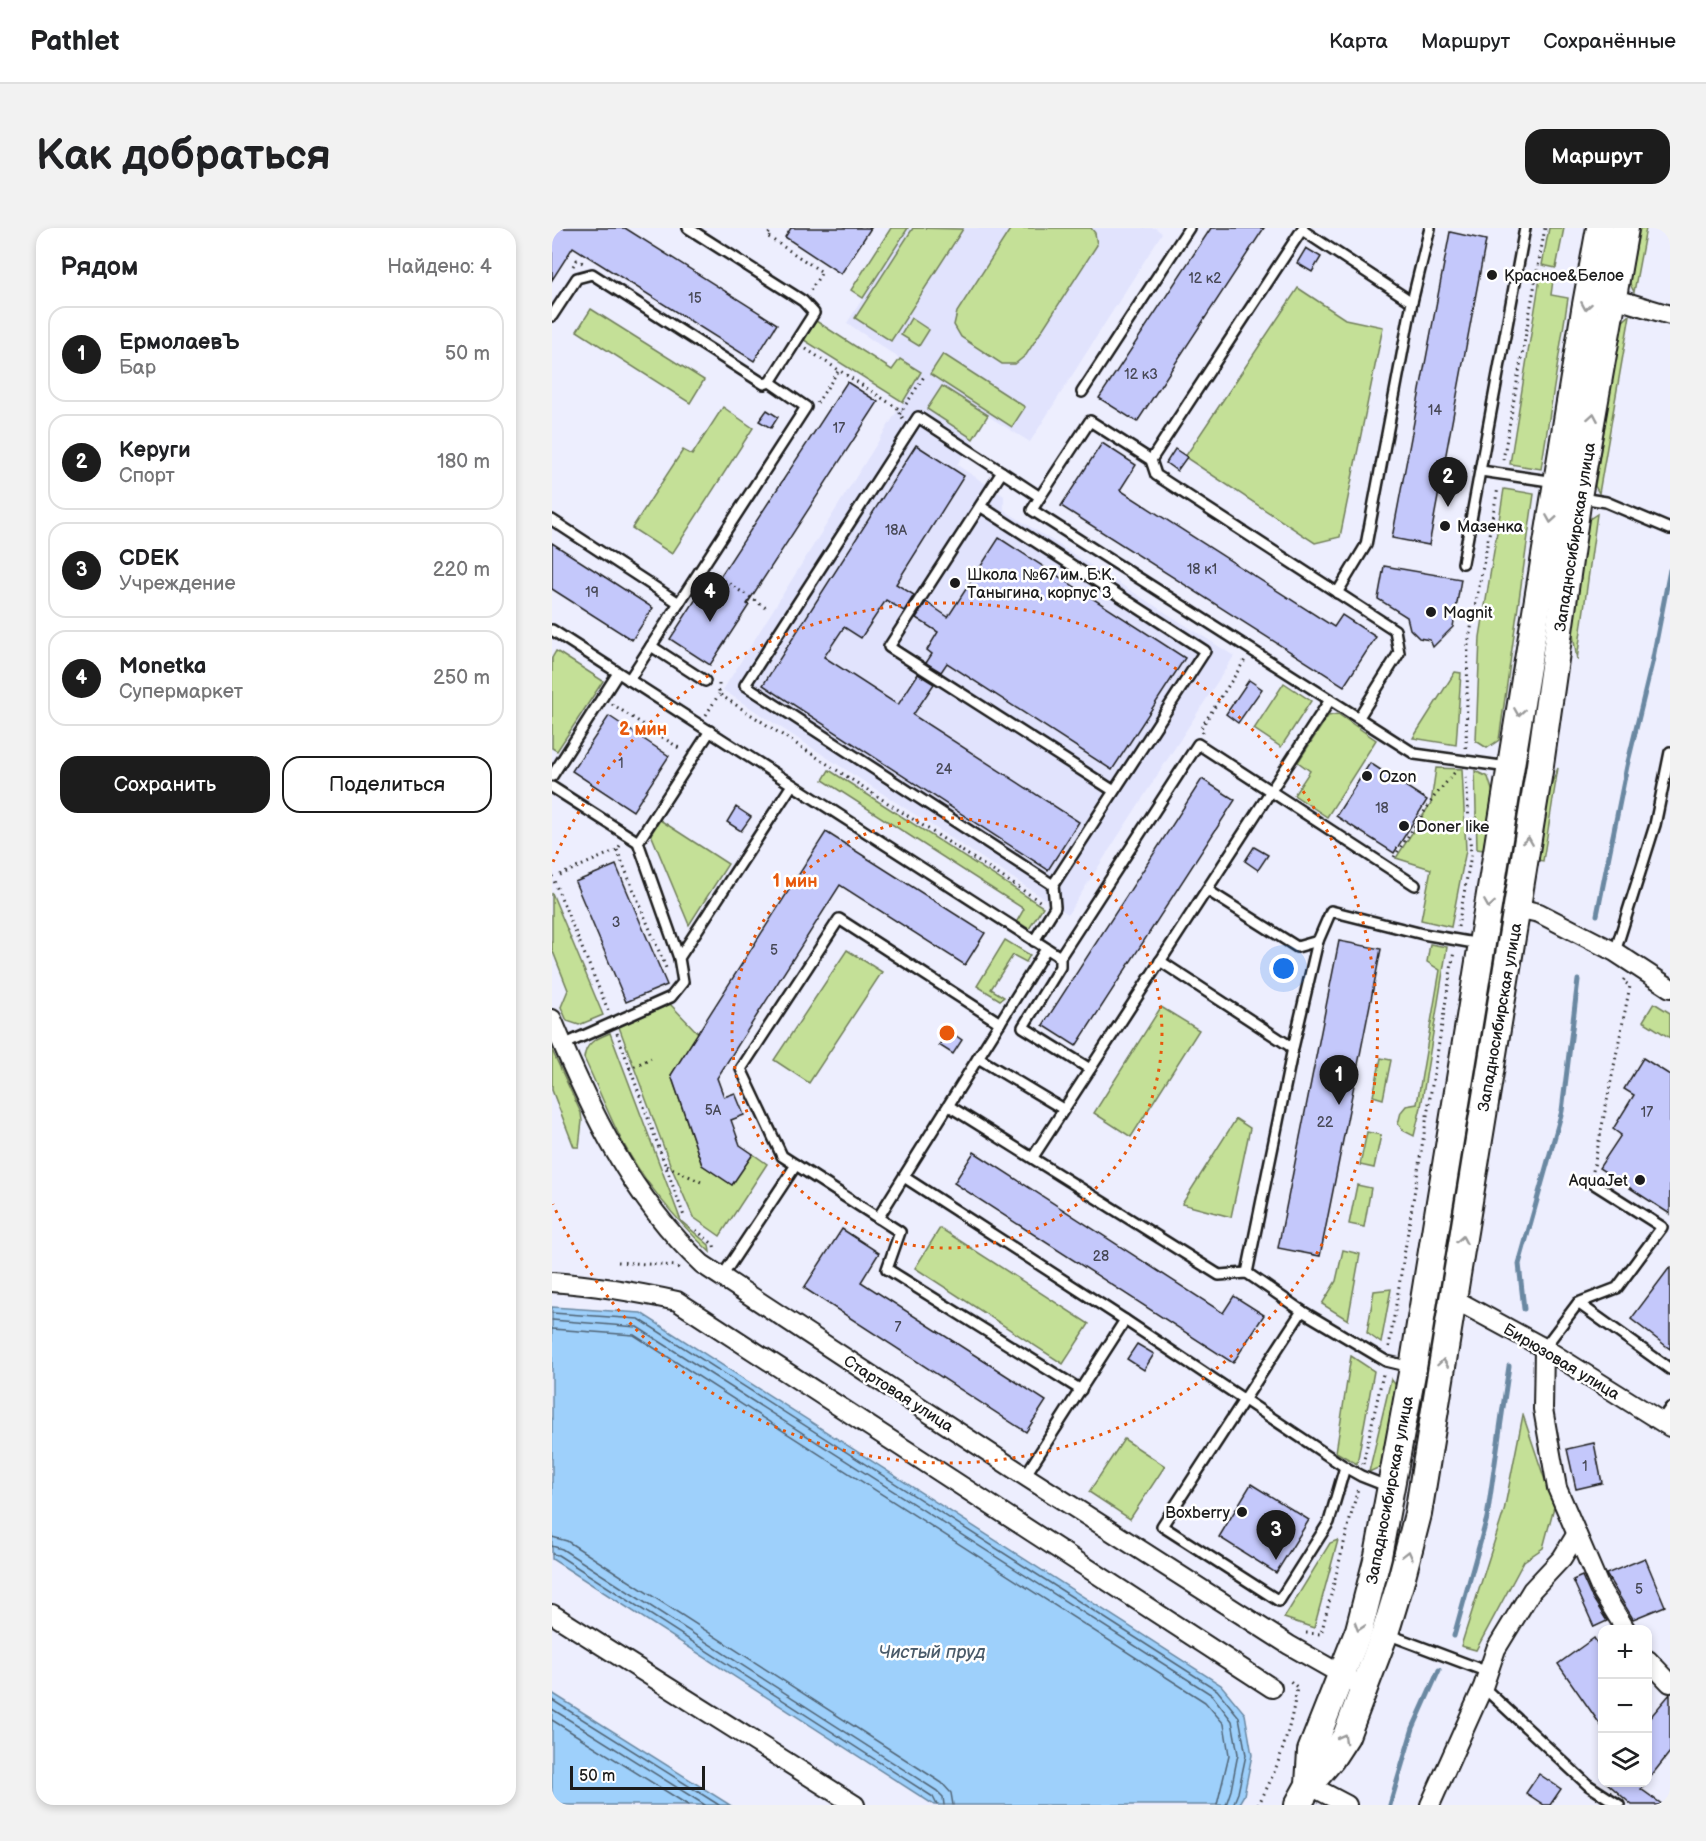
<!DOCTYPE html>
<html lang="ru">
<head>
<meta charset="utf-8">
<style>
  body { margin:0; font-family:"Balsamiq Sans",sans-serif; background:#f2f2f2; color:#202124 }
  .controls { position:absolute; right:18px; bottom:18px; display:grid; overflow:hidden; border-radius:12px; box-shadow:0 3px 9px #0003 }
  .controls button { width:54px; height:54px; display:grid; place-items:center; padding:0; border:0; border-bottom:2px solid #e0e0e0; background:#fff; color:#202124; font:30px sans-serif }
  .scale { position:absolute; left:18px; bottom:15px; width:135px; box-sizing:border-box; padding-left:6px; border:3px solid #1c1c1c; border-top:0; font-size:16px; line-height:21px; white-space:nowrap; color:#1c1c1c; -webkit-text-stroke:4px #fff; paint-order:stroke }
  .you { position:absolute; left:732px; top:741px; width:21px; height:21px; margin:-15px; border:4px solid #fff; border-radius:50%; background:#1a73e8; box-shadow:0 0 0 9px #1a73e833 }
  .badge { display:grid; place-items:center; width:39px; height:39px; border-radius:50%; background:#1c1c1c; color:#fff; font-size:20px; font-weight:700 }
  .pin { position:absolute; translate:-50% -50px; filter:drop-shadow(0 2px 3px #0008) }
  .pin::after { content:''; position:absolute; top:32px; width:21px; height:18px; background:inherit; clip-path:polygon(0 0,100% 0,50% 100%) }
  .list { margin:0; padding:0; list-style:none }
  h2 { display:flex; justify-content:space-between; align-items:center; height:78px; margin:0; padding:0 24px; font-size:26px }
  h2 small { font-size:20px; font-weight:400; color:#757577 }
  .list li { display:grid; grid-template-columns:39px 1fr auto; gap:18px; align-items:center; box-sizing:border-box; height:96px; margin:0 12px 12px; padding:0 12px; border:2px solid #e0e0e0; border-radius:18px }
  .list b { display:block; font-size:22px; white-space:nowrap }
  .list p { margin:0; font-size:20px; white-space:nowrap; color:#757577 }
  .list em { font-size:20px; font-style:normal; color:#757577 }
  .actions { display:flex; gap:12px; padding:18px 24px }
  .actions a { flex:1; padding:14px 0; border:2px solid #1c1c1c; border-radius:18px; text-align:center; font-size:21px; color:#1c1c1c }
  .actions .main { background:#1c1c1c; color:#fff }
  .icon { flex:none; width:33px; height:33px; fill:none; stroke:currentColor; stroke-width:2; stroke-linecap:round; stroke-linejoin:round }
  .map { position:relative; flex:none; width:1118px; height:1577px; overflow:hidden; border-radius:18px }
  header { display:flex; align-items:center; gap:36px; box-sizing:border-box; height:84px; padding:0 30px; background:#fff; border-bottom:2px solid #e0e0e0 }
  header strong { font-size:28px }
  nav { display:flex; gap:33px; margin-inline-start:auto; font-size:21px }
  .intro { display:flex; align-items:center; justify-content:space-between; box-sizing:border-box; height:144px; padding:0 36px }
  h1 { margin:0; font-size:42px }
  .button { padding:15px 27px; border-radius:18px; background:#1c1c1c; color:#fff; font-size:21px; font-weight:700 }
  main { display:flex; gap:36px; padding:0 36px }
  aside { flex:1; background:#fff; border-radius:18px; box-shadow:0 3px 9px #0003 }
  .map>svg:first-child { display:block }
  .built { fill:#e1e3fd }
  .green { fill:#c4e097; stroke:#707e5a; stroke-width:1.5 }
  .water { fill:#9ed0fb; stroke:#6a88a2; stroke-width:1.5 }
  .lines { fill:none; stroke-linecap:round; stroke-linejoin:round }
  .shore { stroke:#506475; stroke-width:1.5 }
  .stream { stroke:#6a88a2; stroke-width:5 }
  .building { fill:#c4c8fb; stroke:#1c1c1c; stroke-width:1.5 }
  .lane-casing { stroke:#1c1c1c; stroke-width:14 }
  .street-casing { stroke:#1c1c1c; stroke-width:22 }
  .secondary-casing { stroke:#1c1c1c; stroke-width:30 }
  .path { stroke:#1c1c1c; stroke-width:3; stroke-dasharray:1.5 4.5; stroke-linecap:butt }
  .lane { stroke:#fff; stroke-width:9 }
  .street { stroke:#fff; stroke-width:18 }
  .secondary { stroke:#fff; stroke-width:26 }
  .oneway { stroke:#999 }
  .ring { fill:none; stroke:#e8590c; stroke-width:3; stroke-dasharray:3 6 }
  .poi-dot { fill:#1c1c1c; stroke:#fff; stroke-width:2 }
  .labels { text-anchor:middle; stroke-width:5; stroke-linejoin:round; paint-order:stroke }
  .number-label { font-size:14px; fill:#464754 }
  .poi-label { font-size:16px; fill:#1c1c1c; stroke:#fff; text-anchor:start }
  .street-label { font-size:16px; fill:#1c1c1c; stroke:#fff }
  .water-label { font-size:18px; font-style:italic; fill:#4a5b6a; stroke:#fff }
  .centre { fill:#e8590c; stroke:#fff; stroke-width:3 }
  .ring-label { font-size:18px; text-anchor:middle; font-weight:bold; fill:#e8590c; stroke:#fff; stroke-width:5; stroke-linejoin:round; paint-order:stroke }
</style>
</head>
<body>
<header>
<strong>Pathlet</strong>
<nav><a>Карта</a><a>Маршрут</a><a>Сохранённые</a></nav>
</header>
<div class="intro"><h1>Как добраться</h1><a class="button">Маршрут</a></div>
<main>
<aside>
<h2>Рядом<small>Найдено: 4</small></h2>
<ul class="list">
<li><span class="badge">1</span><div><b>ЕрмолаевЪ</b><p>Бар</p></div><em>50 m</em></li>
<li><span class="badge">2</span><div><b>Керуги</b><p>Спорт</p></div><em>180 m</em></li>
<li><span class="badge">3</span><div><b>CDEK</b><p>Учреждение</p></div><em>220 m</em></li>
<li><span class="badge">4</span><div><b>Monetka</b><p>Супермаркет</p></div><em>250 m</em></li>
</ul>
<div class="actions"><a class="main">Сохранить</a><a>Поделиться</a></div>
</aside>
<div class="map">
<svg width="1118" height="1577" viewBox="0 0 1118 1577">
  <rect width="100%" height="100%" fill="#edeefe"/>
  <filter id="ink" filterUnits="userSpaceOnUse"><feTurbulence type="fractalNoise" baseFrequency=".0167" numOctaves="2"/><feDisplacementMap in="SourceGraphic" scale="12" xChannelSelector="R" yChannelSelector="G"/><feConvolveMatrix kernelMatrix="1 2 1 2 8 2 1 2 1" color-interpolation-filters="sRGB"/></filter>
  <g filter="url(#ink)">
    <path class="built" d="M356,0H603L610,5L478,214L436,188L405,237L452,268V282L682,428L516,686L171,462L369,145L295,95Z"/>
    <g class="green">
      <path d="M339,0H356L311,70L299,62Z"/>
      <path d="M361,0L411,1L339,113L303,90Z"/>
      <path d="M459,0H539L543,5L545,17L474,127L463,136H450L409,109L402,97L405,84Z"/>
      <path d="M997,0H1012L1004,40L990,37Z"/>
      <path d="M1088,0H1094L1082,64L1077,54Z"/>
      <path d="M988,50L1001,52L999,67L1016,70L989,241L958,236Z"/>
      <path d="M746,60L793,91L831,99L788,309L763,315L633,229Z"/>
      <path d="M39,81L152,152L138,175L25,103Z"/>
      <path d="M1078,87L1047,265L1043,258L1069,95Z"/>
      <path d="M359,90L377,102L367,118L349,107Z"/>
      <path d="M264,93L340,142L348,131L369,144L351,174L252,112Z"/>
      <path d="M391,126L473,179L460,199L378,146Z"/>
      <path d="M390,158L436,187L421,211L375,181Z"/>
      <path d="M171,179L201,200L120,326L80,300L131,222L140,227Z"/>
      <path d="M952,261L982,266L947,512L935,520L924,513L928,409Z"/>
      <path d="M1045,286L1025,432L1020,400L1036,292Z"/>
      <path d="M4,423L51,453L5,523L0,520V430Z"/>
      <path d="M903,444L909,445L904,517L861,510Z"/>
      <path d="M732,455L759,473L729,519L702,501Z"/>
      <path d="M786,486L824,512L775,589L742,567L758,543L746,534L776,488Z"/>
      <path d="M884,540L910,541L914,622L899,699L869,692L879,641L844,630L879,575Z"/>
      <path d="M1006,540L991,633L985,632L994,569Z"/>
      <path d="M277,542L491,679L477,701L465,693L472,681L271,552Z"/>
      <path d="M923,543L936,549L941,565L931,622L925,621Z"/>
      <path d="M108,592L176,636L137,697L99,606Z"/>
      <path d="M0,665L51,787L27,797L15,793L9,779L16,762L0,721Z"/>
      <path d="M453,712L478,727L474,734L461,727L439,761L452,769L448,772L425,758Z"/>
      <path d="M878,716L895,719L869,879L862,908L852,903L846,896L849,884L854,878L865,876L888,742L875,734Z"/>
      <path d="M295,722L330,744L257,855L222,832Z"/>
      <path d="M1102,775L1118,785V810L1091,793Z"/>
      <path d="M118,776L146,805L119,847L150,937L180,957L201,926L215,936L168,1008L141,989L118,936L67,799Z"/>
      <path d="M609,779L647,802L579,909L542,885Z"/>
      <path d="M58,805L129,993L157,1017L158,1024C123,991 93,956 70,913C56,886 45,857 32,830C34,814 44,811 58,805Z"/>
      <path d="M0,822L29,885L30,893L27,919H22L0,862Z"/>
      <path d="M829,830L839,832L831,871L821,868Z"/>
      <path d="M684,891L698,900L679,989L630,976Z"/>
      <path d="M815,904L829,907L822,940L808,937Z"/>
      <path d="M805,957L819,960L812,999L797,996Z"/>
      <path d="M388,1000L537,1096L511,1136L363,1040Z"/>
      <path d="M791,1022L808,1026L796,1092L770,1076L784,1053Z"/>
      <path d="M839,1061L829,1115L815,1105L822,1063Z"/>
      <path d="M799,1128L822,1143L805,1236L784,1224Z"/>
      <path d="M839,1151L847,1161L835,1236L817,1244Z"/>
      <path d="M971,1187L1002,1279L991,1320L972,1333L924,1422L909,1418L952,1283Z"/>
      <path d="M572,1211L613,1238L578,1291L537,1264Z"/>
      <path d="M786,1312L762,1400L732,1390L778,1315Z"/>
    </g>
    <g class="water">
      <path d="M0,1079L89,1085L669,1457L693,1486L700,1527L692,1567L686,1577H382L0,1331Z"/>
      <path d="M0,1465L178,1577H0Z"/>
    </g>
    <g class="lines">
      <g class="shore">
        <path d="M0,1085L87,1091L665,1462L687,1489L694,1527L686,1565L681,1577"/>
        <path d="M0,1092L85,1099L660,1467L680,1493L686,1526L679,1562L674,1577"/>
        <path d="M0,1101L82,1107L653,1474L672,1496L677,1527L665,1577"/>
        <path d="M0,1309L15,1313L390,1555L399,1565L401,1577"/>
        <path d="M0,1318L10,1321L385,1563L391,1569L392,1577"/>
        <path d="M0,1326L6,1327L381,1569L385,1577"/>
        <path d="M0,1472L167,1577"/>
        <path d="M0,1481L153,1577"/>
        <path d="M0,1492L136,1577"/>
      </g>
      <g class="stream">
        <path d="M1045,687L1075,538L1100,435L1118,342"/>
        <path d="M972,1081L967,1036L1010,883L1026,752"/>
        <path d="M902,1408L935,1290L957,1138"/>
        <path d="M838,1577L861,1500L887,1442"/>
      </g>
    </g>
    <g class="building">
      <path d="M0,0H73L225,96L202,133L21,19L0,52Z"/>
      <path d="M239,0H319L289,46L233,9Z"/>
      <path d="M659,0H712L585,194L547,170Z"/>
      <path d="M898,4L934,12L877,317L840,310Z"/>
      <path d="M754,20L769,29L760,44L745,35Z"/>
      <path d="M295,154L326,174L195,376L197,377L158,437L118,411L157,351L164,355Z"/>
      <path d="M215,182L226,189L219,200L207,193Z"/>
      <path d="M550,215L584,237L568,262L782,399L790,387L824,409L792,458L509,278Z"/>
      <path d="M364,217L412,248L344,356L362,367L352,383L334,372L309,410L292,399L272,429L346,477L366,446L382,456L361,487L527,594L496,642L211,457Z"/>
      <path d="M623,221L635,229L625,243L614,235Z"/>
      <path d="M447,310L633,430L560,542L395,435L389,444L374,435L380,426L375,422L386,404L364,390L374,374L396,389Z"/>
      <path d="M0,315L101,380L80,412L0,361Z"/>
      <path d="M832,338L909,351L901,399L881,419L878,412L867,410L858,401L855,389L826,371Z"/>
      <path d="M697,452L710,461L686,495L674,486Z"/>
      <path d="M57,488L117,528L81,583L20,543Z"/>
      <path d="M818,535L875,572L842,625L784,588Z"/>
      <path d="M650,551L683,572L524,818L491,797Z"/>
      <path d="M184,579L199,589L189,603L175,594Z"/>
      <path d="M274,604L433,705L413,737L288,657L165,850L172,869L183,865L192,887L179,892L188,917L201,926L180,957L150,937L119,847Z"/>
      <path d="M702,619L716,627L706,642L693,633Z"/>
      <path d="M64,637L115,757L74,774L23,654Z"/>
      <path d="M787,713L829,721L768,1028L726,1020Z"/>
      <path d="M397,803L410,812L401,826L387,817Z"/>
      <path d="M1091,830L1118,847V986L1047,940L1069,907L1061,901L1082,867L1072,861Z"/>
      <path d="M422,924L671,1085L682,1068L712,1087L681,1135L402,955Z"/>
      <path d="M290,1001L327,1025L309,1054L494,1173L474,1204L252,1060Z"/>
      <path d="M1118,1039V1121L1079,1091Z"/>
      <path d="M585,1116L602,1126L592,1142L575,1131Z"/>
      <path d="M1042,1215L1050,1255L1024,1261L1015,1221Z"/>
      <path d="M699,1256L757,1292L724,1345L667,1309Z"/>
      <path d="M1093,1330L1113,1378L1081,1391L1054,1346Z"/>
      <path d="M1030,1348L1038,1366L1055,1393L1042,1399L1021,1352Z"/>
      <path d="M1042,1410L1050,1423V1499L1006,1436Z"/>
      <path d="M1118,1466V1524L1095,1553V1493Z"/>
      <path d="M987,1546L1009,1561L998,1577H992L974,1565Z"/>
      <path d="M1054,1554H1094L1089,1561L1111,1577H1080Z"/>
    </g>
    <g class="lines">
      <g class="lane-casing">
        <g id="lane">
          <path d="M750,2L860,74L814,317L785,365"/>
          <path d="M860,74L878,0"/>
          <path d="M0,88L25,50L40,46L212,156L218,154L262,85L251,73L136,0"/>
          <path d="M530,164L637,0"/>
          <path d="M599,232L751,0"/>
          <path d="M929,243L1004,254"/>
          <path d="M450,244L488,269L480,282L863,526L956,539"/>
          <path d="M488,269L538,193L599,232L604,247L843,402L847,425L807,489"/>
          <path d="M1029,270L1054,274L1118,301"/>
          <path d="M428,278L653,423L501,657L193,457L366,189L450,244L337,419L562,563"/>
          <path d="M0,292L127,375L254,179L218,154"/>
          <path d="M911,335L973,0"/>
          <path d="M0,402L508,729L646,516L863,657"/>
          <path d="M99,418L153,453"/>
          <path d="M77,452L127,375"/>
          <path d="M0,548L66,445"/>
          <path d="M0,559L86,614L158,503"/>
          <path d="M86,614L127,730"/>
          <path d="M655,662L745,719L766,713"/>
          <path d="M482,713L503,679L501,657"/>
          <path d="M1063,724L1103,597L1118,524"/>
          <path d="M508,729V739L471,799L538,841"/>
          <path d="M608,733L741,820"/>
          <path d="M448,795L287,691L189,841L230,928L348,1004L335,1041L529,1162"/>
          <path d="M11,817L119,769L131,754L127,730L240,557"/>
          <path d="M426,830L511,881"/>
          <path d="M397,878L667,1047L695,1045L750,1083L834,1133L859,1139"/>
          <path d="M481,929L778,472"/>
          <path d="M352,949L573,1092L793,1239L809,1248L837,1259"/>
          <path d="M326,990L494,721"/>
          <path d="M695,1045L741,820L766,713L779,683L871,706L928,716"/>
          <path d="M169,1050L244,937"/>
          <path d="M1026,1075L1118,1141"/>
          <path d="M750,1083L610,1298L727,1373L777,1294L793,1239"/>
          <path d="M992,1120L1026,1075L1065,1060L1110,999L1039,954"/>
          <path d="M1109,1193L1118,1180"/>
          <path d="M473,1248L573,1092"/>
          <path d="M835,1406L936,1444"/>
          <path d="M931,1459L1036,1557L1067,1577"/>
        </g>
      </g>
      <g class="street-casing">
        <g id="street">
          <path d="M1061,70L1118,87"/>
          <path d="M965,680L987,685L1063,724L1118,760"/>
          <path d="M0,791C37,880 79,970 150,1036L473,1248L737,1417L799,1452"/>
          <path d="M0,1054C42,1057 84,1064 125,1073L720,1460"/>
          <path d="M900,1070L992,1120L1118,1199"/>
          <path d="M992,1120L991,1181L1005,1260L1048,1360L1074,1402"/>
          <path d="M0,1386L303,1577"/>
          <path d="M1096,1432L1118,1455"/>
          <path d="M757,1557L795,1577"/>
          <path d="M878,1577L931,1459L944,1421L980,1362L1010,1330L1024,1307"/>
        </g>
      </g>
      <g class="secondary-casing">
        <g id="secondary">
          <path d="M757,1557L759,1523L807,1402L826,1328L861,1140L1033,82L1048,0"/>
          <path d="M746,1577L757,1557L779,1531L794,1508L833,1405L848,1356L866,1286L988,537L1026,269L1073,0"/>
        </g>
      </g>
      <g class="path">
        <path d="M221,0L215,8L270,44L258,63"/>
        <path d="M21,38L25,32L31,35"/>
        <path d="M254,121L350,183"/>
        <path d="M265,175L287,142"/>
        <path d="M351,190L347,187L373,147"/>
        <path d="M951,232L993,0"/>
        <path d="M162,346L216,381"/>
        <path d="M167,456V466L489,674"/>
        <path d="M60,476L130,522"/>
        <path d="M154,487L167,466"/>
        <path d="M651,505L649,500L693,432"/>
        <path d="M914,520L916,416L946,260"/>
        <path d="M65,622L114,740"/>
        <path d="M842,629L882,569L903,544"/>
        <path d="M8,647L65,622L69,616"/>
        <path d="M0,648L56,782"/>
        <path d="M906,699L919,627L914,545"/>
        <path d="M65,805L133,991"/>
        <path d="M77,841L99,830"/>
        <path d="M115,938L149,954"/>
        <path d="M1041,943L1078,758L1071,753L1073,750"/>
        <path d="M144,1002L162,1017L163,1023"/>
        <path d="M66,1034L124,1038L129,1042"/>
        <path d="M837,1119L902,723"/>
        <path d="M811,1236L831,1146"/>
        <path d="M754,1405L769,1406L806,1260"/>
        <path d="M706,1577C727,1540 739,1500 745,1459L737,1452"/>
      </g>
      <use href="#lane" class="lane"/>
      <use href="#street" class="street"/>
      <use href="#secondary" class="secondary"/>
    </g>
    <defs><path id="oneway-chevron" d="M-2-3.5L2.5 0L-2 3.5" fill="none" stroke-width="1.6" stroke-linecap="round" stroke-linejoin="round" transform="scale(1.5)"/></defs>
    <g class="oneway">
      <use href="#oneway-chevron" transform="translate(1034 78) rotate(100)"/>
      <use href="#oneway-chevron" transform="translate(1041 189) rotate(-80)"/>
      <use href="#oneway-chevron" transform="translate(999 291) rotate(99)"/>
      <use href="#oneway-chevron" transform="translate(967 484) rotate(99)"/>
      <use href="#oneway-chevron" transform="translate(976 613) rotate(-81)"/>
      <use href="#oneway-chevron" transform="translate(937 676) rotate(99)"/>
      <use href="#oneway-chevron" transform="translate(910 1012) rotate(-80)"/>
      <use href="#oneway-chevron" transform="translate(891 1135) rotate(-82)"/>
      <use href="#oneway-chevron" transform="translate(856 1327) rotate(-76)"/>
      <use href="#oneway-chevron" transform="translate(807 1399) rotate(107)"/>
      <use href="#oneway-chevron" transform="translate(791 1510) rotate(-61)"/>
    </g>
  </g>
  <g class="ring">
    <circle cx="395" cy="805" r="215"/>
    <path d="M1 634A430 430 0 1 1 1 976"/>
  </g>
  <g class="poi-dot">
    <circle cx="940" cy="47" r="6"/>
    <circle cx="893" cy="298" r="6"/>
    <circle cx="403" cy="355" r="6"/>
    <circle cx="879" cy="384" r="6"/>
    <circle cx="815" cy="548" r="6"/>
    <circle cx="852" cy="598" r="6"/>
    <circle cx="1088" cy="952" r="6"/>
    <circle cx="690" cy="1284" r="6"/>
  </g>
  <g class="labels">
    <g class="number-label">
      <text x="653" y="55">12 к2</text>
      <text x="143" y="75">15</text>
      <text x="589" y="151">12 к3</text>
      <text x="883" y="187">14</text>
      <text x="287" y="205">17</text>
      <text x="344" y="307">18А</text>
      <text x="650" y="346">18 к1</text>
      <text x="40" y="369">19</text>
      <text x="69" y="540">1</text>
      <text x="392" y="546">24</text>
      <text x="830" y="585">18</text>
      <text x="64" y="699">3</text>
      <text x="222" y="727">5</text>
      <text x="161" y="887">5А</text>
      <text x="1095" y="889">17</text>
      <text x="773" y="899">22</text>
      <text x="549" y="1033">28</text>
      <text x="346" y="1104">7</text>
      <text x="1033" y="1243">1</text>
      <text x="1087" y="1366">5</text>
    </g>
    <g class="poi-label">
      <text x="952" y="53">Красное&amp;Белое</text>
      <text x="905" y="304">Мазенка</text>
      <text x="415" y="352">Школа №67 им. Б.К.<tspan x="415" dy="18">Таныгина, корпус 3</tspan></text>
      <text x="891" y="390">Magnit</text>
      <text x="827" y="554">Ozon</text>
      <text x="864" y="604">Doner like</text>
      <text x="1076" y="958" text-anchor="end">AquaJet</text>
      <text x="678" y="1290" text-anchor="end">Boxberry</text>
    </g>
    <g class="street-label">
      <text transform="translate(1022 309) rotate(-81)" y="6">Западносибирская улица</text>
      <text transform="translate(947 789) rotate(-80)" y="6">Западносибирская улица</text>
      <text transform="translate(1010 1133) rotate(31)" y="6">Бирюзовая улица</text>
      <text transform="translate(347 1165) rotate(33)" y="6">Стартовая улица</text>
      <text transform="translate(837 1262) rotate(-79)" y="6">Западносибирская улица</text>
    </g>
    <g class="water-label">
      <text x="380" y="1430">Чистый пруд</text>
    </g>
  </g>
  <circle cx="395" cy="805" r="9" class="centre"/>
  <g class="ring-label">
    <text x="91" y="507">2 мин</text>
    <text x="243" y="659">1 мин</text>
  </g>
</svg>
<div class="controls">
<button>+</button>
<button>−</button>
<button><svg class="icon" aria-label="layers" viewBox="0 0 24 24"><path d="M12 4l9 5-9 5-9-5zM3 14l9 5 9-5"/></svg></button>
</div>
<div class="scale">50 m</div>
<div class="you"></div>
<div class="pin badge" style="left:787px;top:877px">1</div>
<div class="pin badge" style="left:896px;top:279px">2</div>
<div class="pin badge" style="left:724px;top:1332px">3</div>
<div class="pin badge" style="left:158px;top:394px">4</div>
</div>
</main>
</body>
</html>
